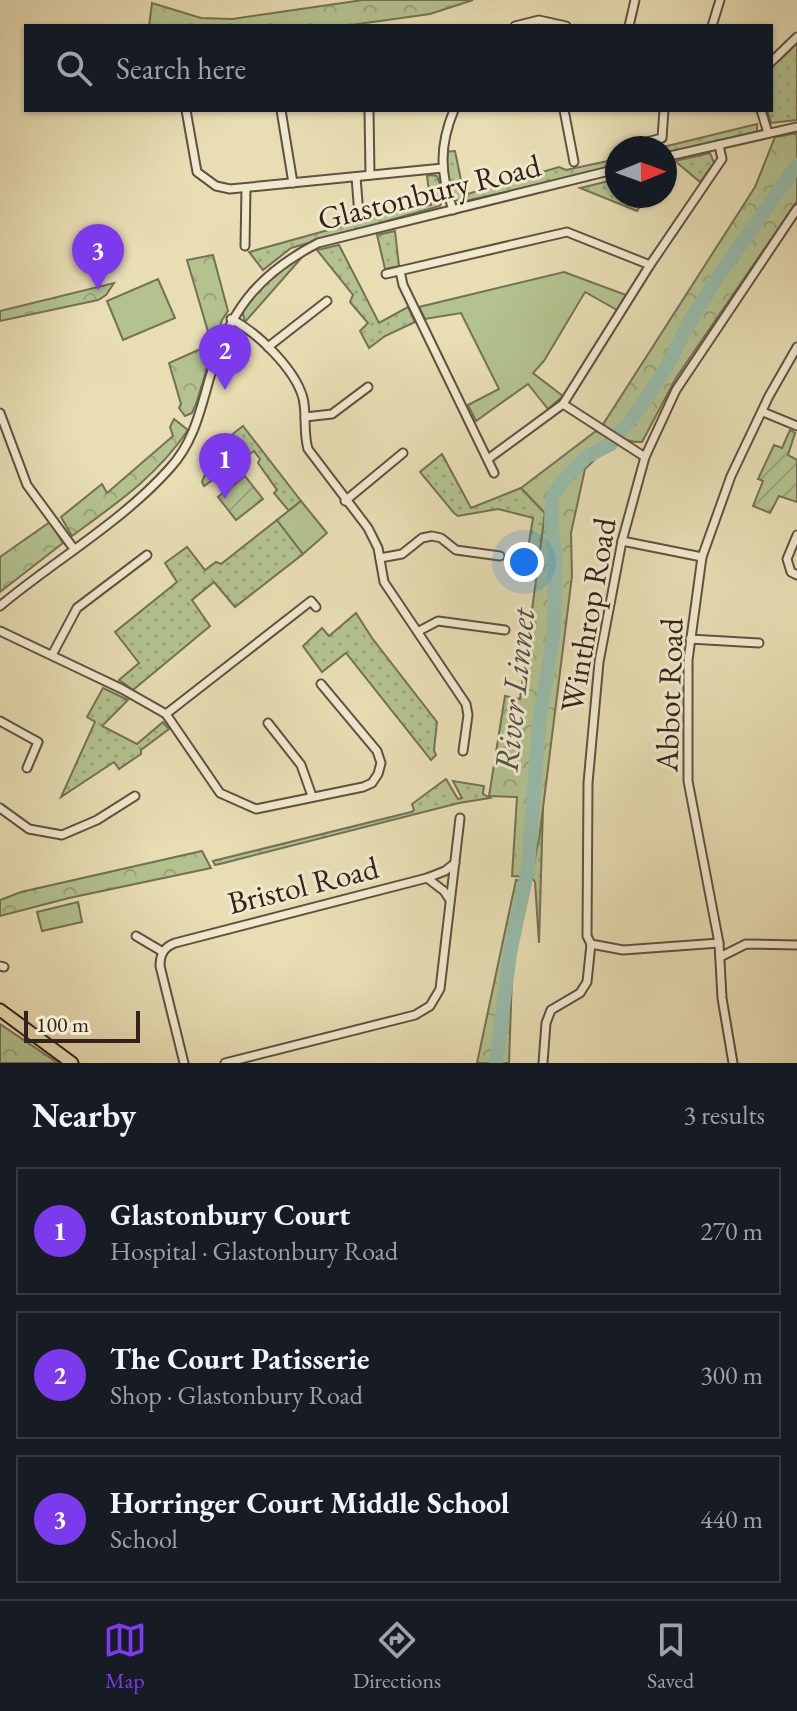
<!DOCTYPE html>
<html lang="en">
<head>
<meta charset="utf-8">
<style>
  body { margin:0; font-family:"EB Garamond",serif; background:#20242c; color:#f1f3f6 }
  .compass { position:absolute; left:605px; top:136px; width:72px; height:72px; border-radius:50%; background:#171b24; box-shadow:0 2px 6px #0004; rotate:89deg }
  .scale { position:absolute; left:24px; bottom:20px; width:116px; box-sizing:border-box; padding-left:8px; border:4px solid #33221b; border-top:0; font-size:22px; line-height:28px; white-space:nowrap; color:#33221b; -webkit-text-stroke:6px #f0e9ce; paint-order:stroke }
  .you { position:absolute; left:524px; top:562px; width:28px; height:28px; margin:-20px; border:6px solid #fff; border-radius:50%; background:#1a73e8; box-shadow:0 0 0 12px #1a73e833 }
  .badge { display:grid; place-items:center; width:52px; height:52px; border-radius:50%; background:#7c3aed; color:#fff; font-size:26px; font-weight:700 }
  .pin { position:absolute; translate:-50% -66px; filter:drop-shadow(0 2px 4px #0008) }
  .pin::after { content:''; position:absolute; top:42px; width:28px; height:24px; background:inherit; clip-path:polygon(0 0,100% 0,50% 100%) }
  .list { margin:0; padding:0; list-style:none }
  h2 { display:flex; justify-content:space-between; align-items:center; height:104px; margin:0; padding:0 32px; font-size:34px }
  h2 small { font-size:26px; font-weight:400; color:#9ea1a6 }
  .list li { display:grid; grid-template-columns:52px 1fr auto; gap:24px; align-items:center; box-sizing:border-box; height:128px; margin:0 16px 16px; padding:0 16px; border:2px solid #363941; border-radius:0px }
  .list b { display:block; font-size:30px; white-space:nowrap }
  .list p { margin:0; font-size:26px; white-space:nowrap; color:#9ea1a6 }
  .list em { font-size:26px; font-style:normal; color:#9ea1a6 }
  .icon { flex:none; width:44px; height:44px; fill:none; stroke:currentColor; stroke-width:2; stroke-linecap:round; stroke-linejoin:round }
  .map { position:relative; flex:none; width:797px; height:1063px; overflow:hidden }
  .search { position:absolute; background:#171b24; box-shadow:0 2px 6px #0004; left:24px; right:24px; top:24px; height:88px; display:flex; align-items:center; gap:20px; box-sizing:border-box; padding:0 28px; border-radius:0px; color:#9ea1a6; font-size:30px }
  .sheet { height:536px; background:#171b24 }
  nav { display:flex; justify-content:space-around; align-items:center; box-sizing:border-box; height:112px; border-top:2px solid #363941; background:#171b24; font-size:22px; color:#9ea1a6 }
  nav a { display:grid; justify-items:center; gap:4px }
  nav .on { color:#7c3aed }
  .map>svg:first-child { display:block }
  .grass { fill:url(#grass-dots); stroke:#737255; stroke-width:2 }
  .forest { fill:url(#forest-crowns); stroke:#737255; stroke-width:2 }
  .park { fill:#b3c28f; stroke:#737255; stroke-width:2 }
  .garden { fill:url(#garden-furrows); stroke:#737255; stroke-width:2 }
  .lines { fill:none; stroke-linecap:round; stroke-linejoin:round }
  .river { stroke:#97bcac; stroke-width:14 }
  .street-casing { stroke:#605141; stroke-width:11 }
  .primary-casing { stroke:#33221b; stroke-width:15 }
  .street { stroke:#f0e9ce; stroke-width:7 }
  .primary { stroke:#e8ddb3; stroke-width:11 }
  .labels { text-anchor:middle; stroke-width:6; stroke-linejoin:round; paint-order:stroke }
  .street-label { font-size:32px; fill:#33221b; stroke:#f0e9ce }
  .water-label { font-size:34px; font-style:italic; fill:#515046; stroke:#f0e9ce }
</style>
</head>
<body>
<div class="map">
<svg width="797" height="1063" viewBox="0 0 797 1063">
  <defs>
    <pattern id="grass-dots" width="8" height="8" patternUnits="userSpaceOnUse" patternTransform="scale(2)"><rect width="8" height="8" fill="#b3c28f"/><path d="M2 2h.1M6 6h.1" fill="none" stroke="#9aa67b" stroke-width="1.8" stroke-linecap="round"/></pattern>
    <pattern id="forest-crowns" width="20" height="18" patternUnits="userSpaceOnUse" patternTransform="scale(2)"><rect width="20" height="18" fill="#b3c28f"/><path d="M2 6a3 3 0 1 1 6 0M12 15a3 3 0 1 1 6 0" fill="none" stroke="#9aa67b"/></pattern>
    <pattern id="garden-furrows" width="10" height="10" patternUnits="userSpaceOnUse" patternTransform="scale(2)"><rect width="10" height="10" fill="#b3c28f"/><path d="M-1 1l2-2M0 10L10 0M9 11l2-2" fill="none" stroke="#9aa67b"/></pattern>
  </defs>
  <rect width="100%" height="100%" fill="#e8ddb3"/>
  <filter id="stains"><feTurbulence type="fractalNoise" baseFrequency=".0025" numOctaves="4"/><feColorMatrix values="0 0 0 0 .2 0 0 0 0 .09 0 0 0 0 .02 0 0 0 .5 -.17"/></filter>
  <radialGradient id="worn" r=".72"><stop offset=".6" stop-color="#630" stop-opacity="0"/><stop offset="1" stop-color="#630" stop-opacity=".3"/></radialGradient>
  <g class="grass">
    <path d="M797,41V120L771,123L767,110H771V68Z"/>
    <path d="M757,124V135L665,157V148H659Z"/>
    <path d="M455,151L464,195L559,167L566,170L617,159V168L460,202L452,198L442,152Z"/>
    <path d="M710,153L714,163L700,182L675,161Z"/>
    <path d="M431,175L437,176C441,186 446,196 440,206L291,248L263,270L249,252L350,224L351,211L358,210L359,215L366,219L431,205L427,176Z"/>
    <path d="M617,179V196H647L637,211L580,188Z"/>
    <path d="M395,231L399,266L385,269L377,235Z"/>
    <path d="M339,245L379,323L408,307L415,322L385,336L369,348L360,331L368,323L350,302L353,295L317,250Z"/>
    <path d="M303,256L245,322L242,310C258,291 279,264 303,256Z"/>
    <path d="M243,426L301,501L289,511L274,493L277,490L258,463L260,459L254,451L204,486L202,482L216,447Z"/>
    <path d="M442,454L471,508L521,488L545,513L541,550L528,548L533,518L498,509L458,516L454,513L420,472Z"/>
    <path d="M277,520L303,554L235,607L214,582L192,600L210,626L133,690L119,680L139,663L115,632L177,582L165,563L187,547L205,570L216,562L221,564Z"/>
    <path d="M356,613L372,638L437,722L434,750L436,755L431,760L346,653L322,672L303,646L322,628L329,636Z"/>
    <path d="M103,688L128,700L102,726L137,744L163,722L169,729L141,750V754L119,769L114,762L61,797L95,722L87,717Z"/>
    <path d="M446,779L458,799L462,798L453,781L484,786L483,794L490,798L459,803L224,863L215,865L213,861L411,812L414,810L412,804Z"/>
    <path d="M543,808L539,943L535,882L532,878Z"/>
  </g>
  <g class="forest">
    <path d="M363,0H473L430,14L344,26H149L152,3L201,18L232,19Z"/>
    <path d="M797,133V201L676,378L642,442C626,443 615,435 602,426L755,187L775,137Z"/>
    <path d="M213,255L228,311L222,320L196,404L192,413L185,416L179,408L181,404L169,363L205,347L209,335L187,260Z"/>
    <path d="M114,283L106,295L98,300L0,321V311Z"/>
    <path d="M174,419L188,430C157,476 117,503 72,536L61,517L102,484L107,493L173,436L170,427Z"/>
    <path d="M596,431L614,441L585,469L571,533L572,576L539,840L528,877L512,876L517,797L489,796L505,696L520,699L545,513L521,488Z"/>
    <path d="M50,522L63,543L0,592V557Z"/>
    <path d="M202,851L211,868L69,898L0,916V900L21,892Z"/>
    <path d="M516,880L526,881L513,947L509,1063H477Z"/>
    <path d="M0,1024L58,1063H0Z"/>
  </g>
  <g class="park">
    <path d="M564,272L626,295L617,310L585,292L544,361L533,373L563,396L548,409L528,384L476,421L468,405L499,389L461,313L425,319L419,307Z"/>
    <path d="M158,279L175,318L123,340L107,301Z"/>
    <path d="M301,501L327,533L303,554L277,520Z"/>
    <path d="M78,902L82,922L42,931L37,912Z"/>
  </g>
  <g class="garden">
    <path d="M790,430L795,433L788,455L797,460V502L779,496L770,513L753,506L763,481L758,479L774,445L782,448Z"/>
    <path d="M245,476L263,499L236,520L218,497Z"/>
  </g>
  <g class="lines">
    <path class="river" d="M496,1063L510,953L528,868L539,724L554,631L555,551L551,524L552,497L561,483L586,457L611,444L642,405L666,368L687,326L719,275L797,165"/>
    <g class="street-casing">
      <g id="street">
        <path d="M515,26L539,20L566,26"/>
        <path d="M629,26L635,0"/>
        <path d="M712,26L720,0"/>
        <path d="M771,62L797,37"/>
        <path d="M186,110L197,172L216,186L230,189L443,168"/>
        <path d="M281,110L293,183"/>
        <path d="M369,110L370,175"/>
        <path d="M564,110L574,162"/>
        <path d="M761,110L768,133"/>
        <path d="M639,144L662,138L664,110"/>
        <path d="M665,157L797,127"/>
        <path d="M356,177L359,215"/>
        <path d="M453,210C440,173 439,146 454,110"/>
        <path d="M245,246L246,188"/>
        <path d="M400,271L403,285L494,473"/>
        <path d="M386,274L567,232L650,265"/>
        <path d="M231,319C257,332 295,369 303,398C307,415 303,432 308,449L368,528L378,548L384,582L466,704L468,715L463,751"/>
        <path d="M268,347L327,301"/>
        <path d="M563,404L645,457"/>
        <path d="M763,412L797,426"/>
        <path d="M0,413L27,485L74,549"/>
        <path d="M305,417L332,414L368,387"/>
        <path d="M488,459L563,404L650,265L722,159L719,145"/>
        <path d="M345,501L403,453"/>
        <path d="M797,535L787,559L791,572L797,575"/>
        <path d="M622,541L702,557"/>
        <path d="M380,558L402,554L422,538L432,536L441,538L456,550L500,556"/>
        <path d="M0,606C55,560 122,522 170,468C193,443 200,412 209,380C228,313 256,275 318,243L617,169"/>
        <path d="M0,631L122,689L166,714L220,793L256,809L363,787L372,783L378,774L381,763L377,751L321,684"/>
        <path d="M419,631L438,621L505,630"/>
        <path d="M690,639L759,643"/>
        <path d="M52,655L77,608L147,555"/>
        <path d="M166,714L311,601L316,607"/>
        <path d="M0,721L38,742L27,768"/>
        <path d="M268,723L301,765L312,796"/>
        <path d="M0,808L29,829L62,835L97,820L135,796"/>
        <path d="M427,878L444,891L450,900"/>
        <path d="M136,936L163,952"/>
        <path d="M591,944L587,936L588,783L599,662L622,541L645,457L676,390L797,209"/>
        <path d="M591,944L623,950L719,943"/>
        <path d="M720,957L746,944L797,945"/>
        <path d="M0,966L4,967"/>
        <path d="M184,1063L160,966C160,954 164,947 175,943L427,878L445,871L455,863"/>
        <path d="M225,1063L415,1015L430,1006L440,989L460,818"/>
        <path d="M543,1063L546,1023L551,1010L580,993L587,982L591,944"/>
        <path d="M733,1063L722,998L719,943L688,781V660L702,557L731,476L769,396L797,347"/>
      </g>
    </g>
    <g class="primary-casing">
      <path id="primary" d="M0,1010L72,1063"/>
    </g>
    <use href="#street" class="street"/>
    <use href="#primary" class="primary"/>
  </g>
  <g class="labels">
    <g class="street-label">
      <text transform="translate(429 192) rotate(-14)" y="11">Glastonbury Road</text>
      <text transform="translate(588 615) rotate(-80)" y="11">Winthrop Road</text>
      <text transform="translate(669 695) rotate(-88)" y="11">Abbot Road</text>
      <text transform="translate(303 885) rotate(-14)" y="11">Bristol Road</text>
    </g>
    <g class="water-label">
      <text transform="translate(514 690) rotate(-84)" y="12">River Linnet</text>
    </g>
  </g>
  <rect width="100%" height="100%" filter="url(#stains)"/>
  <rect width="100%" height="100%" fill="url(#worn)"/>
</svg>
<svg class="compass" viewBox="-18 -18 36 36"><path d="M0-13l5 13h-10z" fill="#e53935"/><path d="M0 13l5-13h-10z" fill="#9ea1a6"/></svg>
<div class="scale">100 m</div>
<div class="you"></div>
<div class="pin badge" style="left:225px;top:499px">1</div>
<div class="pin badge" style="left:225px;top:390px">2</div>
<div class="pin badge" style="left:98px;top:290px">3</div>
<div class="search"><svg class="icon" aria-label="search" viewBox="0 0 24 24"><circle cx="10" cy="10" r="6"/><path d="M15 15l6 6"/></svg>Search here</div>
</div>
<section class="sheet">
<h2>Nearby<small>3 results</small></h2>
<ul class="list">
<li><span class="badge">1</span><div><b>Glastonbury Court</b><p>Hospital · Glastonbury Road</p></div><em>270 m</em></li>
<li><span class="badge">2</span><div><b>The Court Patisserie</b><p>Shop · Glastonbury Road</p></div><em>300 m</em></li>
<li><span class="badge">3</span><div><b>Horringer Court Middle School</b><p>School</p></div><em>440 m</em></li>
</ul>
</section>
<nav>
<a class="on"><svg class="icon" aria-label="map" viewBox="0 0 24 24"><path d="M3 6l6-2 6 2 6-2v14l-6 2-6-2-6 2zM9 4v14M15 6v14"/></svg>Map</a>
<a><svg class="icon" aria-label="directions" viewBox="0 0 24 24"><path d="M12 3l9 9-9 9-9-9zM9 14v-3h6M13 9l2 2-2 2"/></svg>Directions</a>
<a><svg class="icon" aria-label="saved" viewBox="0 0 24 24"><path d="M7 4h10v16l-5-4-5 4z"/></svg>Saved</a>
</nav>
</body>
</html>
